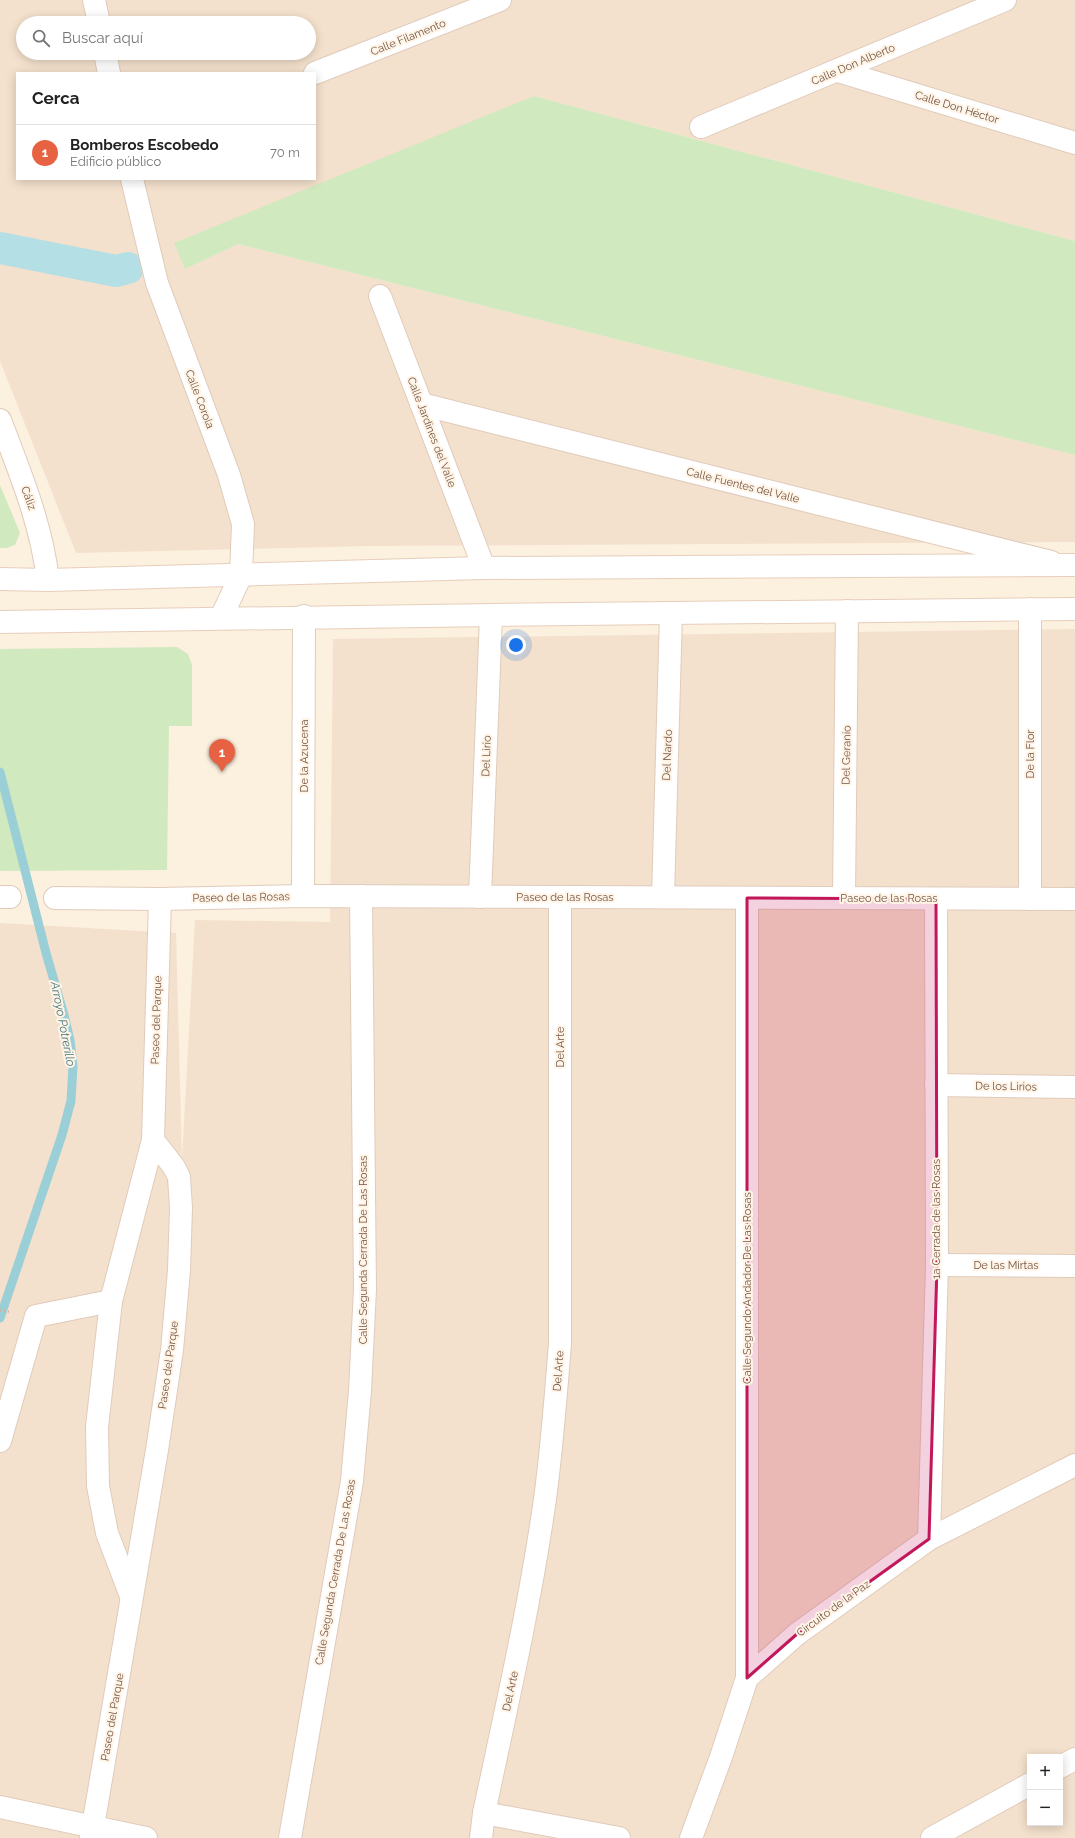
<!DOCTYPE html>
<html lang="es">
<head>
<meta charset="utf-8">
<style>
  body { margin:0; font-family:Raleway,sans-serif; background:#f2f2f2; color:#222 }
  .controls { position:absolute; right:12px; bottom:12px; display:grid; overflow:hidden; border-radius:0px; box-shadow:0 2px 10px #0003 }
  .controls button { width:36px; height:36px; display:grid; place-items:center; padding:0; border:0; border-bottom:1px solid #e0e0e0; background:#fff; color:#222; font:20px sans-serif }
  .you { position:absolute; left:516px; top:645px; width:14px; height:14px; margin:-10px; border:3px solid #fff; border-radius:50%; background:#1a73e8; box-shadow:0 0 0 6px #1a73e833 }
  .badge { display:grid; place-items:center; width:26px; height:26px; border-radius:50%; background:#e76242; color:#fff; font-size:13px; font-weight:700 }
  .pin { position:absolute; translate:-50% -33px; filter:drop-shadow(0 1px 2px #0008) }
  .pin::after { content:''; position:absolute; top:21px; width:14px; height:12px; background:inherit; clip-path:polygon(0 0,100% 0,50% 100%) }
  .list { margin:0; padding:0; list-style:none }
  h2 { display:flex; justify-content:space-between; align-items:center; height:52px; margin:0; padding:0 16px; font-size:17px }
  h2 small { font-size:13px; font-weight:400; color:#767676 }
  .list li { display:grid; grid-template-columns:26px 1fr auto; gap:12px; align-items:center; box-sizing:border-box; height:56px; padding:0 16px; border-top:1px solid #e0e0e0 }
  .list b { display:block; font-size:15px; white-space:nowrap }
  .list p { margin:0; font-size:13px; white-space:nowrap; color:#767676 }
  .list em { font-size:13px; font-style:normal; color:#767676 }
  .icon { flex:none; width:22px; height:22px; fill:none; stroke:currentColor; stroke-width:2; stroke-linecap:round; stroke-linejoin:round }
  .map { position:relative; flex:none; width:1075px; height:1838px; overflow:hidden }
  .search { position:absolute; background:#fff; box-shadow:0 2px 10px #0003; left:16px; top:16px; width:300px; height:44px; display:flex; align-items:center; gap:10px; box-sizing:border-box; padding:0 14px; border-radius:22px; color:#767676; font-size:15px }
  .panel { position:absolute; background:#fff; box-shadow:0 2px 10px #0003; left:16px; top:72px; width:300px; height:108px; border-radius:0px }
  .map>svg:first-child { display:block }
  .residential { fill:#f4e1cd; fill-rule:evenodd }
  .green { fill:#d1e9be }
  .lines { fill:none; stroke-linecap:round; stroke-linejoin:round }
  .stream { stroke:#9acfd7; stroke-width:9 }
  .canal { stroke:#b4dfe5; stroke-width:32 }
  .street-casing { stroke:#e0cbbb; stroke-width:24 }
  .secondary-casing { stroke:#e7cebb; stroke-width:24 }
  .path { stroke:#d6af9a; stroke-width:2.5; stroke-dasharray:1 3; stroke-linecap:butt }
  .street { stroke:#fff; stroke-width:22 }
  .secondary { stroke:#fff; stroke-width:22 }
  .marked { fill:#c2185b; fill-opacity:0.2; stroke:#c2185b; stroke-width:3; stroke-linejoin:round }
  .labels { text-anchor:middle; stroke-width:4; stroke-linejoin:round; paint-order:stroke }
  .street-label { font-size:11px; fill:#725547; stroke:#fff4e5 }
  .water-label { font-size:12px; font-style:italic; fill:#3e777f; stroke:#fff4e5 }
</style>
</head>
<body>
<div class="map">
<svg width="1075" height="1838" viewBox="0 0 1075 1838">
  <rect width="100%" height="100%" fill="#fcf0df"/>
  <g class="residential">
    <path d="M0,0H1075V241L534,96L185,269L238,244L1075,455V542L368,546L76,553L0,361ZM23,23H309V53H23ZM17,73H315V179H17Z"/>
    <path d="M1075,629V1838H0V923L176,933L182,1159L195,920L330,922L333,639ZM1030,1757H1060V1823H1030Z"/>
  </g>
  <g class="green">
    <path d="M534,96L1075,241V455L238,244L185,269L174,243Z"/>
    <path d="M0,485L20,533L15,545L7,548H0Z"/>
    <path d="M177,647L188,654L192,665V726H169L167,870L0,871V649Z"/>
  </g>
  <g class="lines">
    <path class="stream" d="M0,772L46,953L64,1015L70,1040L73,1066L71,1101L62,1135L0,1318"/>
    <path class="canal" d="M0,248L116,271L128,268"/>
    <g class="street-casing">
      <g id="street">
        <path d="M94,0L99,23"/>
        <path d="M105,53L109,73"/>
        <path d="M838,71L1075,143"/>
        <path d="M315,73L500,0"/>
        <path d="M701,127L1005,0"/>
        <path d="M132,179L157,283L229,475L243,524L241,575L221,618"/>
        <path d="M380,296L484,568"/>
        <path d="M421,404L1051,562"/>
        <path d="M0,420C20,473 41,522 48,580"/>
        <path d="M1030,609V899"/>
        <path d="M303,896L304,616"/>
        <path d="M0,897H10"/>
        <path d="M480,897L491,616"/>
        <path d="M663,897L671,613"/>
        <path d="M55,898L160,899L303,896L1075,899"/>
        <path d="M747,898V1678"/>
        <path d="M844,898L847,611"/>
        <path d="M936,1085L1075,1087"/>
        <path d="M937,1265L1075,1266"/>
        <path d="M0,1441L36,1316L111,1301"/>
        <path d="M929,1539L937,1265L936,899"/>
        <path d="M131,1596L107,1533L98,1486L97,1427L111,1301L153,1140"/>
        <path d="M1060,1767L1075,1759"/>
        <path d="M0,1807L146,1838"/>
        <path d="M484,1813L619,1838"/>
        <path d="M91,1838L157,1450L172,1350L179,1270L181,1208L179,1177L174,1167L153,1140L160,899"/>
        <path d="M290,1838L352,1481L360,1391L365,1289L361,896"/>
        <path d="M481,1838L484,1813C506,1709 530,1605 545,1499C552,1447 556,1395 560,1343V897"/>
        <path d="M691,1838L721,1757L747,1678L797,1634L929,1539L1075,1465"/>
        <path d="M932,1838L1030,1784"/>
      </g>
    </g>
    <g class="secondary-casing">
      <g id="secondary">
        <path d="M0,579L48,580L484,568L1075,565"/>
        <path d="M0,622C358,616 717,612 1075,609"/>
      </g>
    </g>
    <path class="path" d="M0,1310L10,1312"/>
    <use href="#street" class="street"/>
    <use href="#secondary" class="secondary"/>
  </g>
  <path class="marked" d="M747,898L936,899L937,1265L929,1539L797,1634L747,1678Z"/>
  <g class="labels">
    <g class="street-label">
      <text transform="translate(408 37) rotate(-22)" y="4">Calle Filamento</text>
      <text transform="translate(853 64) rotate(-23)" y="4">Calle Don Alberto</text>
      <text transform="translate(957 107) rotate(17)" y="4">Calle Don Héctor</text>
      <text transform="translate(200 399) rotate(69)" y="4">Calle Corola</text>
      <text transform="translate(432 432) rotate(69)" y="4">Calle Jardines del Valle</text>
      <text transform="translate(743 485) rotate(14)" y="4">Calle Fuentes del Valle</text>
      <text transform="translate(29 498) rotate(70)" y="4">Cáliz</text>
      <text transform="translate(1030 754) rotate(-90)" y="4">De la Flor</text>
      <text transform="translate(667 755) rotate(-88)" y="4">Del Nardo</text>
      <text transform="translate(846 755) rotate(-89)" y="4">Del Geranio</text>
      <text transform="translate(304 756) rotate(-90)" y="4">De la Azucena</text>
      <text transform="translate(486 756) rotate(-88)" y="4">Del Lirio</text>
      <text transform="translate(241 897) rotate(-1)" y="4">Paseo de las Rosas</text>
      <text x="565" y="901">Paseo de las Rosas</text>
      <text x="889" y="902">Paseo de las Rosas</text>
      <text transform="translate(156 1020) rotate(-88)" y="4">Paseo del Parque</text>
      <text transform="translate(560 1047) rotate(-90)" y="4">Del Arte</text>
      <text transform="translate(1006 1086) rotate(1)" y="4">De los Lirios</text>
      <text transform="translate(936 1219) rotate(-90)" y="4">1a Cerrada de las Rosas</text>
      <text transform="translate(363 1250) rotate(-90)" y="4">Calle Segunda Cerrada De Las Rosas</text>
      <text x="1006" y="1269">De las Mirtas</text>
      <text transform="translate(747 1288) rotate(-90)" y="4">Calle Segundo Andador De Las Rosas</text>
      <text transform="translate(168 1365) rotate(-82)" y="4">Paseo del Parque</text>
      <text transform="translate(558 1371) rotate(-86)" y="4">Del Arte</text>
      <text transform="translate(335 1572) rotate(-80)" y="4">Calle Segunda Cerrada De Las Rosas</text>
      <text transform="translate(833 1608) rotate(-36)" y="4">Circuito de la Paz</text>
      <text transform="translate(510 1691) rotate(-78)" y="4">Del Arte</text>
      <text transform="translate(112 1717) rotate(-80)" y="4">Paseo del Parque</text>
    </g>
    <g class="water-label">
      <text transform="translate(63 1024) rotate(79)" y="4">Arroyo Potrerillo</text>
    </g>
  </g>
</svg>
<div class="controls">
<button>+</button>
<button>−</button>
</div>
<div class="you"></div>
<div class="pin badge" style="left:222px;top:772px">1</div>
<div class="search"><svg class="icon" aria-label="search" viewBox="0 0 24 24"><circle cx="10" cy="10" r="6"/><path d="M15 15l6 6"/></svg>Buscar aquí</div>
<section class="panel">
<h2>Cerca<small></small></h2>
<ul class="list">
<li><span class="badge">1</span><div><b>Bomberos Escobedo</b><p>Edificio público</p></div><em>70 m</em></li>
</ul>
</section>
</div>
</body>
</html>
